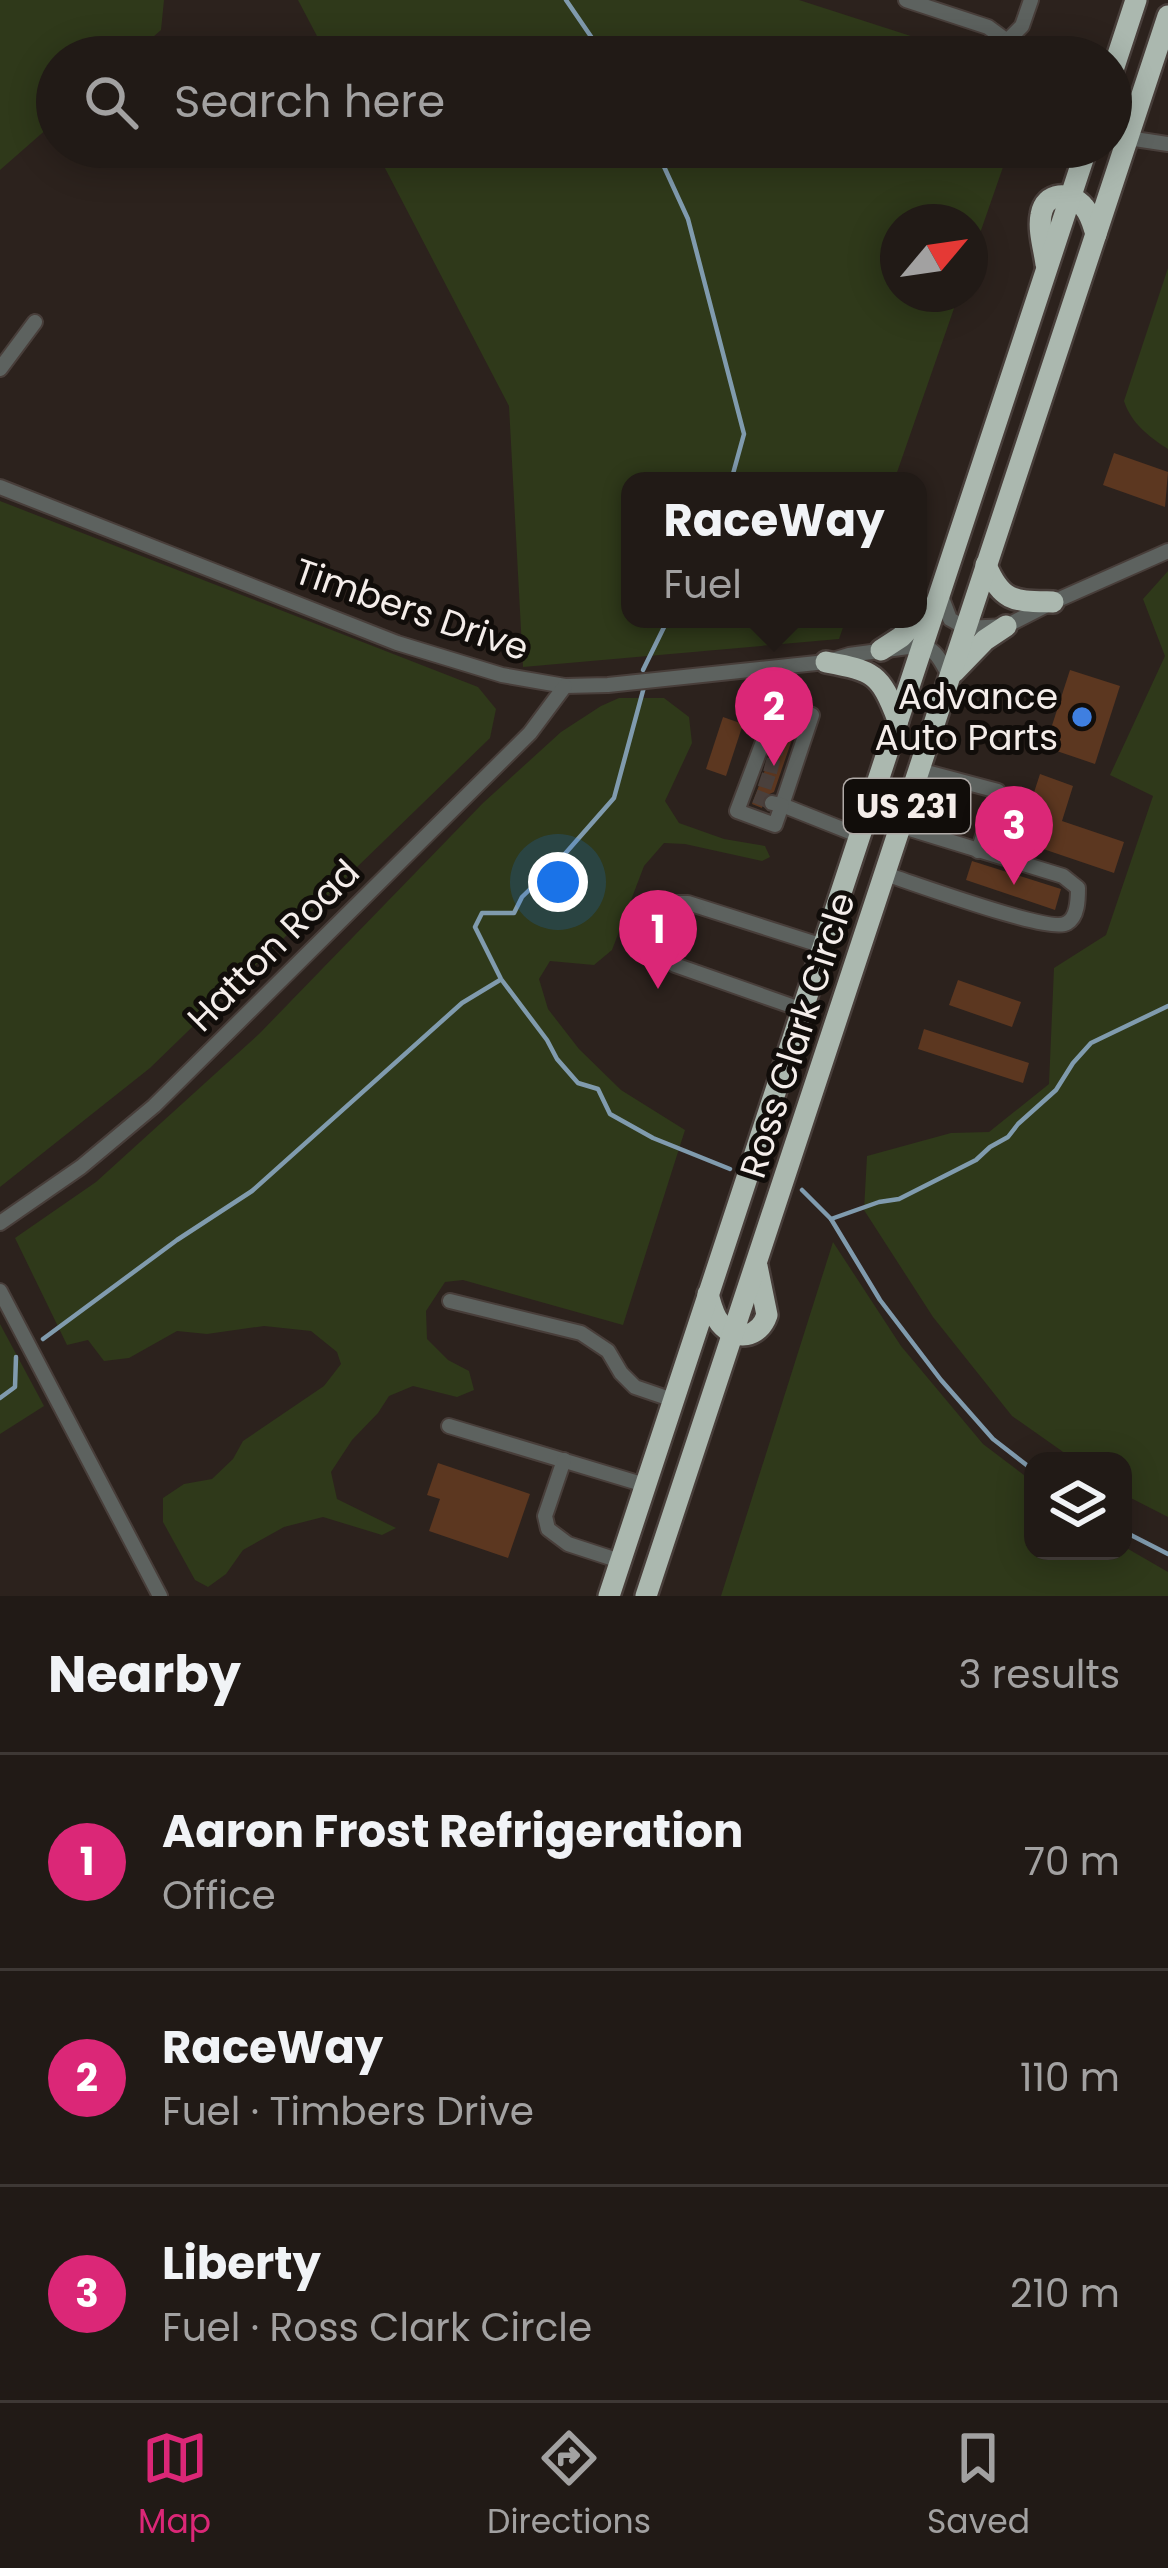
<!DOCTYPE html>
<html lang="en">
<head>
<meta charset="utf-8">
<style>
  body { margin:0; font-family:Poppins,sans-serif; background:#29231f; color:#f1f3f6 }
  .controls { position:absolute; right:36px; bottom:36px; display:grid; overflow:hidden; border-radius:24px; box-shadow:0 6px 30px #0003 }
  .controls button { width:108px; height:108px; display:grid; place-items:center; padding:0; border:0; border-bottom:3px solid #3e3835; background:#211a16; color:#f1f3f6; font:60px sans-serif }
  .compass { position:absolute; left:880px; top:204px; width:108px; height:108px; border-radius:50%; background:#211a16; box-shadow:0 6px 30px #0003; rotate:61deg }
  .you { position:absolute; left:558px; top:882px; width:42px; height:42px; margin:-30px; border:9px solid #fff; border-radius:50%; background:#1a73e8; box-shadow:0 0 0 18px #1a73e833 }
  .badge { display:grid; place-items:center; width:78px; height:78px; border-radius:50%; background:#db2777; color:#fff; font-size:39px; font-weight:700 }
  .pin { position:absolute; translate:-50% -99px; filter:drop-shadow(0 3px 6px #0008) }
  .pin::after { content:''; position:absolute; top:63px; width:42px; height:36px; background:inherit; clip-path:polygon(0 0,100% 0,50% 100%) }
  .popup { position:absolute; left:621px; top:472px; width:306px; height:156px; box-sizing:border-box; display:grid; place-content:center; border-radius:24px; background:#211a16; filter:drop-shadow(0 3px 9px #0005); font-size:39px; white-space:nowrap; color:#a2a1a1 }
  .popup b { font-size:45px; color:#f1f3f6 }
  .popup::after { content:''; position:absolute; left:50%; top:100%; margin-left:-24px; border:24px solid transparent; border-top-color:#211a16 }
  .list { margin:0; padding:0; list-style:none }
  h2 { display:flex; justify-content:space-between; align-items:center; height:156px; margin:0; padding:0 48px; font-size:51px }
  h2 small { font-size:39px; font-weight:400; color:#a2a1a1 }
  .list li { display:grid; grid-template-columns:78px 1fr auto; gap:36px; align-items:center; box-sizing:border-box; height:216px; padding:0 48px; border-top:3px solid #3e3835 }
  .list b { display:block; font-size:45px; white-space:nowrap }
  .list p { margin:0; font-size:39px; white-space:nowrap; color:#a2a1a1 }
  .list em { font-size:39px; font-style:normal; color:#a2a1a1 }
  .icon { flex:none; width:66px; height:66px; fill:none; stroke:currentColor; stroke-width:2; stroke-linecap:round; stroke-linejoin:round }
  .map { position:relative; flex:none; width:1168px; height:1596px; overflow:hidden }
  .search { position:absolute; background:#211a16; box-shadow:0 6px 30px #0003; left:36px; right:36px; top:36px; height:132px; display:flex; align-items:center; gap:30px; box-sizing:border-box; padding:0 42px; border-radius:66px; color:#a2a1a1; font-size:45px }
  .sheet { height:804px; background:#211a16 }
  nav { display:flex; justify-content:space-around; align-items:center; box-sizing:border-box; height:168px; border-top:3px solid #3e3835; background:#211a16; font-size:33px; color:#a2a1a1 }
  nav a { display:grid; justify-items:center; gap:6px }
  nav .on { color:#db2777 }
  .map>svg:first-child { display:block }
  .green { fill:#2f391a }
  .lines { fill:none; stroke-linecap:round; stroke-linejoin:round }
  .stream { stroke:#809bae; stroke-width:4.5 }
  .building { fill:#5c3720 }
  .minor-tunnel { stroke:#4a403c; stroke-width:14; stroke-dasharray:14 7; stroke-linecap:butt }
  .minor-casing { stroke:#483e3a; stroke-width:18 }
  .highway-casing { stroke:#483e3a; stroke-width:26 }
  .minor { stroke:#5d625f; stroke-width:14 }
  .highway { stroke:#abb8af; stroke-width:21 }
  .shop-dot { fill:#3f7fe0; stroke:#110d0a; stroke-width:4.5 }
  .labels { text-anchor:middle; stroke-width:10; stroke-linejoin:round; paint-order:stroke }
  .shield { fill:#110d0a; stroke:#b0aaa7; stroke-width:3 }
  .shield-label { font-size:33px; font-weight:bold; fill:#f4edea }
  .street-label { font-size:36px; fill:#f4edea; stroke:#110d0a }
  .poi-label { font-size:36px; fill:#f4edea; stroke:#110d0a; text-anchor:end }
</style>
</head>
<body>
<div class="map">
<svg width="1168" height="1596" viewBox="0 0 1168 1596">
  <rect width="100%" height="100%" fill="#2c221d"/>
  <g class="green">
    <path d="M0,0H164L161,30L130,57H57V120L0,170Z"/>
    <path d="M298,0H799L976,57H328Z"/>
    <path d="M374,147H1010L970,262V222H898V294H959L894,481H630V619H846L839,639L523,667L509,406Z"/>
    <path d="M1168,268V449C1149,437 1131,423 1124,401Z"/>
    <path d="M0,501L478,687L496,709L490,738L150,1068L0,1187Z"/>
    <path d="M1168,571V1517L1123,1494V1461H1076L1012,1416L933,1317L864,1210L867,1156L951,1133L989,1132L1049,1084L1054,968L1106,935L1153,796L1110,775L1165,656L1143,599Z"/>
    <path d="M619,698H664L689,717L692,743L665,801L679,823L724,839L765,846L770,857L762,861L685,844L664,843L644,866L612,950L594,965L550,961L539,979L548,1009L579,1049L621,1090L685,1130L623,1325L463,1280L445,1282L426,1311L427,1339L448,1360L469,1371L474,1390L457,1397L413,1386L389,1396L378,1413L352,1440L331,1472L337,1499L396,1528L382,1535L323,1517L284,1527L243,1550L226,1574L208,1587L195,1580L163,1522V1498L184,1484L212,1479L233,1459L243,1441L324,1386L341,1364L337,1352L311,1331L264,1326L207,1334L177,1331L129,1358L104,1361L88,1340L67,1345L15,1238L96,1182L259,1034L483,803L561,732L601,706Z"/>
    <path d="M833,1242L901,1346L983,1444L1033,1482V1551H1123V1546L1168,1572V1596H721Z"/>
    <path d="M0,1324L44,1406L0,1434Z"/>
  </g>
  <g class="lines">
    <g class="stream">
      <path d="M566,0L605,57"/>
      <path d="M655,147L688,219L744,434L731,481"/>
      <path d="M643,670L668,619"/>
      <path d="M644,687L614,798L556,864L522,897L514,913H482L475,927L501,979L547,1040L557,1059L578,1083L598,1089L610,1114L653,1138L730,1169"/>
      <path d="M802,1190L831,1219L880,1300L941,1380L993,1439L1033,1470"/>
      <path d="M831,1219L879,1202L899,1199L976,1160L990,1147L1008,1137L1018,1124L1056,1090L1073,1063L1091,1043L1168,1006"/>
      <path d="M43,1339L177,1240L252,1191L462,1003L500,980"/>
      <path d="M0,1398L15,1387L16,1357"/>
      <path d="M1123,1531L1168,1554"/>
    </g>
  </g>
  <g class="building">
    <path d="M1114,453L1168,472L1165,507L1103,485Z"/>
    <path d="M1070,670L1120,686L1095,764L1045,747Z"/>
    <path d="M723,717L743,724L726,776L706,769Z"/>
    <path d="M785,717L798,722L774,792L763,797L762,808L752,804Z"/>
    <path d="M1040,774L1073,786L1062,821L1124,842L1114,873L1011,838L1017,821L1024,823Z"/>
    <path d="M972,861L1061,889L1055,910L966,880Z"/>
    <path d="M958,980L1021,1002L1012,1027L949,1005Z"/>
    <path d="M924,1029L1029,1063L1023,1083L918,1049Z"/>
    <path d="M438,1463L530,1494L508,1558L429,1531L440,1499L427,1495Z"/>
  </g>
  <g class="lines">
    <g class="minor-tunnel">
      <path d="M777,727L795,735"/>
      <path d="M771,745L790,751"/>
      <path d="M765,764L784,769"/>
      <path d="M760,779L778,785"/>
      <path d="M755,796L772,803"/>
    </g>
    <g class="minor-casing">
      <g id="minor">
        <path d="M906,0L988,27L1007,41L1013,57"/>
        <path d="M1007,41L1022,26L1031,0"/>
        <path d="M1128,138L1168,144"/>
        <path d="M0,369L35,322"/>
        <path d="M0,487L397,643L502,675L565,686L608,685L826,662L849,655L923,645C937,651 942,663 949,676"/>
        <path d="M940,593L950,619L966,628L1006,626L1053,602L1168,551"/>
        <path d="M777,668L778,702L812,715L782,805L860,836"/>
        <path d="M919,770L998,791L978,851"/>
        <path d="M772,803L782,805L775,825L737,811L778,702"/>
        <path d="M885,874C911,882 1050,934 1067,923C1078,917 1078,899 1078,888L1063,876L900,826"/>
        <path d="M803,1010L675,965L666,959L658,947L663,919L675,903H688L823,946"/>
        <path d="M0,1223L81,1167L154,1106L530,733L565,686"/>
        <path d="M0,1291L160,1596"/>
        <path d="M450,1301L581,1333L608,1351L621,1373L635,1387L673,1400"/>
        <path d="M449,1426L645,1485"/>
        <path d="M564,1460L545,1516L548,1529L568,1544L620,1561"/>
      </g>
    </g>
    <g class="highway-casing">
      <g id="highway">
        <path d="M1111,76L1136,0"/>
        <path d="M1111,110L1134,117"/>
        <path d="M1046,264C1044,249 1038,230 1041,215C1045,191 1071,191 1084,207C1091,215 1093,225 1096,234"/>
        <path d="M986,565C1002,603 1015,601 1053,602"/>
        <path d="M881,650L901,637L929,608"/>
        <path d="M826,662C874,671 880,673 898,720"/>
        <path d="M954,672L985,640L1006,626"/>
        <path d="M708,1294C711,1304 713,1315 720,1323C736,1342 759,1338 767,1315L757,1266"/>
        <path d="M609,1596L1087,147"/>
        <path d="M646,1596L1168,16"/>
      </g>
    </g>
    <use href="#minor" class="minor"/>
    <use href="#highway" class="highway"/>
  </g>
  <circle class="shop-dot" cx="1082" cy="717" r="12"/>
  <g class="labels">
    <rect class="shield" x="844" y="779" width="126" height="54" rx="9"/>
    <g class="shield-label">
      <text x="907" y="818">US 231</text>
    </g>
    <g class="street-label">
      <text transform="translate(412 609) rotate(19)" y="13">Timbers Drive</text>
      <text transform="translate(273 945) rotate(-45)" y="13">Hatton Road</text>
      <text transform="translate(797 1035) rotate(-72)" y="13">Ross Clark Circle</text>
    </g>
    <g class="poi-label">
      <text x="1058" y="709">Advance<tspan x="1058" dy="41">Auto Parts</tspan></text>
    </g>
  </g>
</svg>
<div class="controls">
<button><svg class="icon" aria-label="layers" viewBox="0 0 24 24"><path d="M12 4l9 5-9 5-9-5zM3 14l9 5 9-5"/></svg></button>
</div>
<svg class="compass" viewBox="-18 -18 36 36"><path d="M0-13l5 13h-10z" fill="#e53935"/><path d="M0 13l5-13h-10z" fill="#a2a1a1"/></svg>
<div class="you"></div>
<div class="pin badge" style="left:658px;top:989px">1</div>
<div class="pin badge" style="left:774px;top:766px">2</div>
<div class="popup"><b>RaceWay</b>Fuel</div>
<div class="pin badge" style="left:1014px;top:885px">3</div>
<div class="search"><svg class="icon" aria-label="search" viewBox="0 0 24 24"><circle cx="10" cy="10" r="6"/><path d="M15 15l6 6"/></svg>Search here</div>
</div>
<section class="sheet">
<h2>Nearby<small>3 results</small></h2>
<ul class="list">
<li><span class="badge">1</span><div><b>Aaron Frost Refrigeration</b><p>Office</p></div><em>70 m</em></li>
<li><span class="badge">2</span><div><b>RaceWay</b><p>Fuel · Timbers Drive</p></div><em>110 m</em></li>
<li><span class="badge">3</span><div><b>Liberty</b><p>Fuel · Ross Clark Circle</p></div><em>210 m</em></li>
</ul>
</section>
<nav>
<a class="on"><svg class="icon" aria-label="map" viewBox="0 0 24 24"><path d="M3 6l6-2 6 2 6-2v14l-6 2-6-2-6 2zM9 4v14M15 6v14"/></svg>Map</a>
<a><svg class="icon" aria-label="directions" viewBox="0 0 24 24"><path d="M12 3l9 9-9 9-9-9zM9 14v-3h6M13 9l2 2-2 2"/></svg>Directions</a>
<a><svg class="icon" aria-label="saved" viewBox="0 0 24 24"><path d="M7 4h10v16l-5-4-5 4z"/></svg>Saved</a>
</nav>
</body>
</html>
